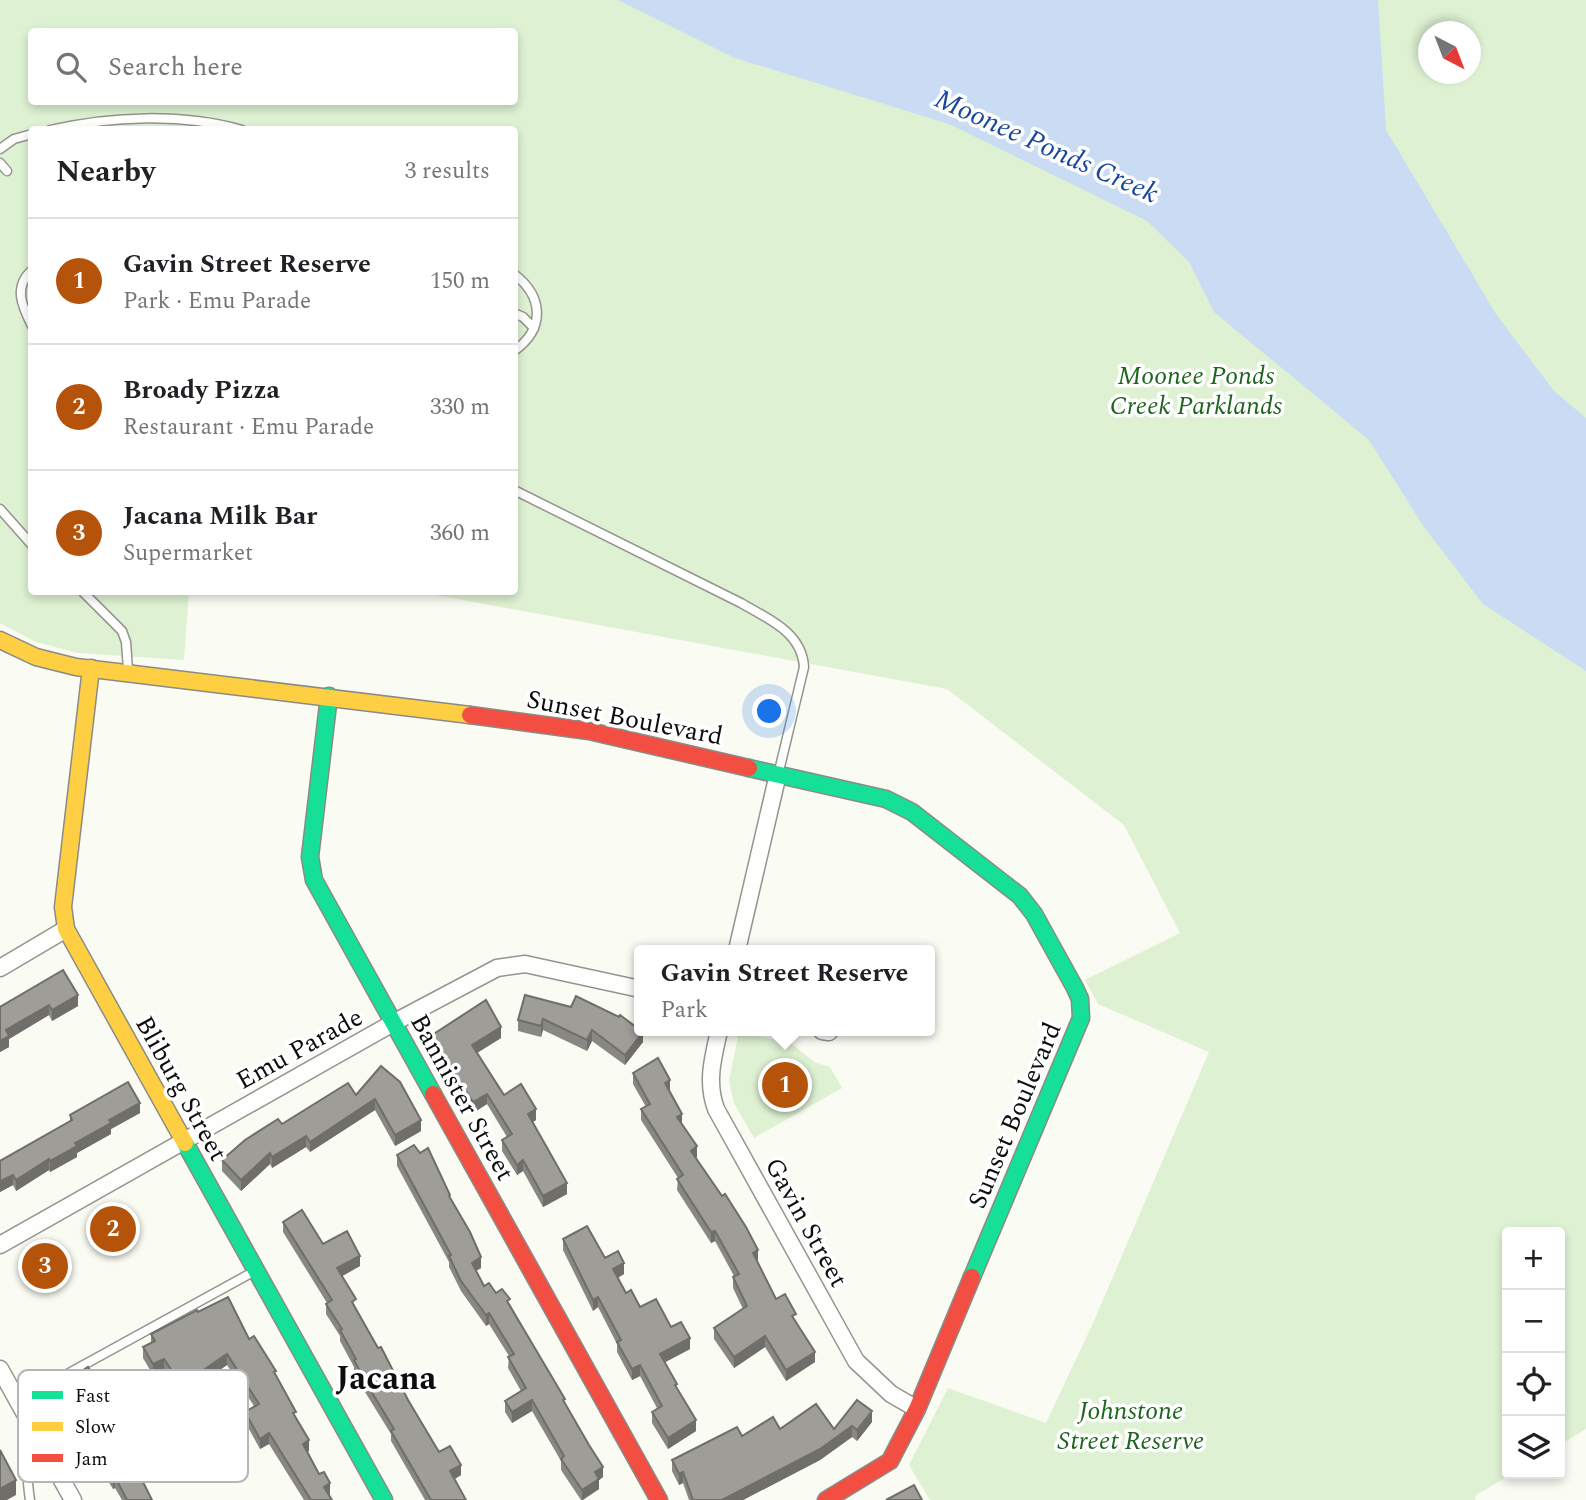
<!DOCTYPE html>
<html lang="en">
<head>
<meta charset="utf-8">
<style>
  body { margin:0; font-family:Spectral,serif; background:#f6f6f6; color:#202124 }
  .controls { position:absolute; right:21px; bottom:21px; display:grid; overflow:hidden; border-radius:7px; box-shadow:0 4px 10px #0003 }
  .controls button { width:63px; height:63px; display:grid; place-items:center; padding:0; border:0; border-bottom:2px solid #e0e0e0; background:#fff; color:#202124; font:35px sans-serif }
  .compass { position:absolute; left:1418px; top:21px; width:63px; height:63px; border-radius:50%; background:#fff; box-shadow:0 4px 10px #0003; rotate:138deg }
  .you { position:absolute; left:770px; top:712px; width:24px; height:24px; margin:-18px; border:5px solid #fff; border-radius:50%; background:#1a73e8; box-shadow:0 0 0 10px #1a73e833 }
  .badge { display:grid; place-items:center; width:46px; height:46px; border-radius:50%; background:#b45309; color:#fff; font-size:23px; font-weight:700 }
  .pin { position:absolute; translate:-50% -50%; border:4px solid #fff; box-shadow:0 2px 7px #0006 }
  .popup { position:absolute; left:634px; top:945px; width:301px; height:91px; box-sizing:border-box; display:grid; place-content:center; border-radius:7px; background:#fff; filter:drop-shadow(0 2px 5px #0005); font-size:23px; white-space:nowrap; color:#757577 }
  .popup b { font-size:26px; color:#202124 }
  .popup::after { content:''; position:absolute; left:50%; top:100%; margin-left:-14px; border:14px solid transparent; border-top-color:#fff }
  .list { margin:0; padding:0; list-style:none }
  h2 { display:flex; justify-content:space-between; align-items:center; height:91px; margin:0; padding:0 28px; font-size:30px }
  h2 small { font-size:23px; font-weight:400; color:#757577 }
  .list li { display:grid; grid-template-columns:46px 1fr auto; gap:21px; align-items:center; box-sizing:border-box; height:126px; padding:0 28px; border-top:2px solid #e0e0e0 }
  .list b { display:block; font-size:26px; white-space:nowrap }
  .list p { margin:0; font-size:23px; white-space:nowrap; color:#757577 }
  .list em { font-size:23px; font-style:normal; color:#757577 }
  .icon { flex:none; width:38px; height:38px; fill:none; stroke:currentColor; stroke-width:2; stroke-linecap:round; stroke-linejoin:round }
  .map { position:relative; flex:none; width:1586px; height:1500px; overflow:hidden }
  .search { position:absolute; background:#fff; box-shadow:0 4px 10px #0003; left:28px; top:28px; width:490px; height:77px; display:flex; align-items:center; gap:18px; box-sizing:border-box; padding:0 24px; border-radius:7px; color:#757577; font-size:26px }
  .panel { position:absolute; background:#fff; box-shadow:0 4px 10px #0003; left:28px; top:126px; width:490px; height:469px; border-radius:7px }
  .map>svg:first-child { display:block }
  .green { fill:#def1d2; fill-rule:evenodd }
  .water { fill:#c9dcf4 }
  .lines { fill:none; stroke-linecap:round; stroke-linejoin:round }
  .lane-casing { stroke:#949490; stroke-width:11 }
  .street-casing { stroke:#949490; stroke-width:19 }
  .fast-casing { stroke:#8a8b87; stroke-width:19 }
  .slow-casing { stroke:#8a8b87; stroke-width:19 }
  .jam-casing { stroke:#8a8b87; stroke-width:19 }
  .lane { stroke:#fefefd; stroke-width:8 }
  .street { stroke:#fefefd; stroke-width:16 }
  .fast { stroke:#16e098; stroke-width:16 }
  .slow { stroke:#ffcf43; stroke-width:16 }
  .jam { stroke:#f24e42; stroke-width:16 }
  .wall { fill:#888783 }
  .shaded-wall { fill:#6f6e6a }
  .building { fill:#9e9d98; stroke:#6f6e6a; stroke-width:2 }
  .labels { text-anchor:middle; stroke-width:7; stroke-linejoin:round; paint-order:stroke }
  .park-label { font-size:26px; font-style:italic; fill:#1f641f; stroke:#fff }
  .street-label { font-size:26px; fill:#0d0d0d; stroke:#fff }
  .water-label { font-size:28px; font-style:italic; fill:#19479d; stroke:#fff }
  .district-label { font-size:33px; font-weight:bold; fill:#0d0d0d; stroke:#fff }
  .key { fill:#fff; stroke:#b6b6b6; stroke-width:2 }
  .key-label { font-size:19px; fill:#0d0d0d }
</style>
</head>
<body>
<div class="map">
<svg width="1586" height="1500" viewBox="0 0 1586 1500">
  <rect width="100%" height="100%" fill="#fafbf2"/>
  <g class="green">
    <path d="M0,0H1586V1429L1560,1445V1232H1507V1474H1512L1476,1495L1475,1500H930L909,1465L948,1388L1046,1423L1094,1321L1209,1052L1098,1004L1085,980L1180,933L1124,825L947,689L419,592H514V130H32V592H189L184,660L78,653L36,642L0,623ZM32,32H514V102H32ZM1428,32H1470V74H1428Z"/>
    <path d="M742,1033L791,1043L814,1062L830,1067L842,1088L754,1138L734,1103L729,1081L738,1036Z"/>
  </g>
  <path class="water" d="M618,0H1378L1386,130L1496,314L1554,391L1586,418V671L1483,604L1424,527L1369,440L1214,312L1189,262L1147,221L949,124L735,58Z"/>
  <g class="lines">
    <g class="lane-casing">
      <g id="lane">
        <path d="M50,130C111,116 182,113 242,130"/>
        <path d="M0,149L14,139L32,134"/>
        <path d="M0,163L7,171"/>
        <path d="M32,270C13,287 22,306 32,326"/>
        <path d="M514,274C544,297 545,329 514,351"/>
        <path d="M514,313L523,317L534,328"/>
        <path d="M514,490L741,603C768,619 802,632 804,667L779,771"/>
        <path d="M0,509L32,545"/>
        <path d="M83,592L122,631L126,642L128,670"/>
        <path d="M18,1401L253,1272"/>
        <path d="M30,1500C27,1480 24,1456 41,1442"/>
      </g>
    </g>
    <g class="street-casing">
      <g id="street">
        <path d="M737,950L778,774"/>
        <path d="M0,968L66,929"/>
        <path d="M719,1031C713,1058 706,1082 716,1109L856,1361L891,1394L917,1409"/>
        <path d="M822,1031L829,1032"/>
        <path d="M0,1245L393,1023L497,968L525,964L640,989"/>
        <path d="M0,1369L73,1500"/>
      </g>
    </g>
    <g class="fast-casing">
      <g id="fast">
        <path d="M329,696L310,857L314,880L433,1094"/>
        <path d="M749,768L886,799L912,812L1020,896L1034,914L1075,988L1080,999L1081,1018L972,1277"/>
        <path d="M185,1143L384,1500"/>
      </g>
    </g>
    <g class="slow-casing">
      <g id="slow">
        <path d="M0,640L36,657L76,667L470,715"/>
        <path d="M91,668L63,907L66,929L185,1143"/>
      </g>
    </g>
    <g class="jam-casing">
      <g id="jam">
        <path d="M470,715L589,731L749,768"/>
        <path d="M433,1094L659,1500"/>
        <path d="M826,1500L890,1461L917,1409L972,1277"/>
      </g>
    </g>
    <use href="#lane" class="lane"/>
    <use href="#street" class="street"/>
    <use href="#fast" class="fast"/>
    <use href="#slow" class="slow"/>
    <use href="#jam" class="jam"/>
  </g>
  <g class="wall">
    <path d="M63,970L78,1006L52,1021L49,1015L9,1039V1047L0,1052V1007Z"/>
    <path d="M525,995L643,1042L625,1065L592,1041L587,1051L543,1030L541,1037L518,1031V1020Z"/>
    <path d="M429,1037L501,1038L477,1053L504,1095L536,1120L533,1122L567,1194L543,1207L523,1171L517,1175L502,1151V1140L507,1137L487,1104L473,1113L446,1071L444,1073L429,1048Z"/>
    <path d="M381,1066L421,1131L395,1146L375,1110L310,1152L306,1147L272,1168L270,1164L241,1191L222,1171V1160L282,1124L356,1095Z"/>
    <path d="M633,1073L670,1091L682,1124L697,1157L696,1158L758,1261H757L776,1299L796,1322L815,1362L786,1381L765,1347L734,1368L714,1339V1328L743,1309L733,1288V1277L734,1276L715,1241L711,1243L677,1190L678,1178L641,1120V1109L646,1107L633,1084Z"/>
    <path d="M140,1113L111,1129V1134L77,1153V1157L50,1172L49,1170L16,1191L13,1185L0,1192V1161L70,1121V1115Z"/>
    <path d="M397,1155L450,1199L481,1268L476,1271L484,1286L496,1293L510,1304L565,1404L603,1477L599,1480V1489L583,1500H581L561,1470V1461L532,1411L512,1423L505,1412V1401L521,1391L508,1368L509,1356L489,1324L486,1326L461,1291L449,1267V1262L397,1166Z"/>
    <path d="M283,1222L360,1266L342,1276L356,1309L439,1452L461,1475L454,1479L466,1500H425L391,1441V1434L365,1392L354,1371V1367L340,1341V1336L326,1314V1304L327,1303L283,1232Z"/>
    <path d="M563,1239L605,1258L624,1274L618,1278L626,1293L640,1307L671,1327L690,1349L665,1362L696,1431L668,1449L652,1423V1412L657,1408L640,1376L632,1380L617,1352V1344L598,1307L593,1311L563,1250Z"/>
    <path d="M198,1312L249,1339L276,1376L296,1418L309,1451L307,1452L330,1494L329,1495L332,1500H304L269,1444L260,1449L245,1422V1412L254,1406L227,1365L207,1379L209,1392L188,1406L164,1369L153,1375L143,1358V1347L151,1343V1334Z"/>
    <path d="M60,1385L105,1405L101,1407L122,1446L137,1470L152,1500H122L115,1488L113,1489L83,1441V1430L86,1428L73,1408L68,1409L60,1396Z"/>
    <path d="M872,1422L857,1441L852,1437L820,1460L743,1500H689L683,1483L679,1485L672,1471V1460L742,1436L780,1429H834Z"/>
  </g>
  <g class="shaded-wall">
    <path d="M78,995V1006L52,1021V1010Z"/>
    <path d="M49,1005V1015L9,1039V1047L0,1052V1041L6,1030Z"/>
    <path d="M543,1019V1030L541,1037V1026Z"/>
    <path d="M501,1027V1038L472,1056V1045Z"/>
    <path d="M592,1030V1041L587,1051V1040Z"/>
    <path d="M643,1032V1042L625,1065V1055Z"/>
    <path d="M446,1060V1071L444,1073V1062Z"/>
    <path d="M670,1080V1091L665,1094V1083Z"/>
    <path d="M487,1094V1104L473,1113V1102Z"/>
    <path d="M375,1099V1110L310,1152V1142Z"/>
    <path d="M140,1103V1113L111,1129V1134L77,1153V1157L50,1172V1161L109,1120Z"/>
    <path d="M536,1109V1120L528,1125V1114Z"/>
    <path d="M682,1114V1125L677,1117Z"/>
    <path d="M421,1120V1131L395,1146V1135Z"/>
    <path d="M306,1136V1147L272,1168V1157Z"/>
    <path d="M697,1146V1157L691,1162V1151Z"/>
    <path d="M270,1153V1164L241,1191V1180Z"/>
    <path d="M49,1159V1170L16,1191V1180Z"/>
    <path d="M523,1160V1171L517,1175V1165Z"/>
    <path d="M13,1175V1185L0,1192V1181Z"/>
    <path d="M567,1183V1194L543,1207V1196Z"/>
    <path d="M715,1231V1241L711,1243V1232Z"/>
    <path d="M758,1250V1261L753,1264V1253Z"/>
    <path d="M360,1256V1266L337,1279V1268Z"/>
    <path d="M481,1257V1268L472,1273V1263Z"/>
    <path d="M624,1263V1274L613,1280V1269Z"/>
    <path d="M598,1297V1307L593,1311V1300Z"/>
    <path d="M489,1313V1324L486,1326V1315Z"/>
    <path d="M765,1336V1347L734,1368V1357Z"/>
    <path d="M690,1338V1349L660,1365V1354Z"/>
    <path d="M815,1352V1362L786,1381V1370Z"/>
    <path d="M227,1354V1365L202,1382V1371Z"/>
    <path d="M164,1359V1369L153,1375V1364Z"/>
    <path d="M640,1365V1376L632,1380V1369Z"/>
    <path d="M209,1381V1392L188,1406V1395Z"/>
    <path d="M105,1394V1405L97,1410V1399Z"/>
    <path d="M532,1400V1411L512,1423V1412Z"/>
    <path d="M872,1411V1422L857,1441V1430Z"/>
    <path d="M696,1420V1431L668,1449V1438Z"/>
    <path d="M852,1426V1437L820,1460L743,1500H722Z"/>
    <path d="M269,1433V1444L260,1449V1439Z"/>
    <path d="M309,1440V1451L303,1455V1444Z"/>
    <path d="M461,1465V1475L450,1482V1471Z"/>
    <path d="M603,1467V1477L599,1480V1489L582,1500V1490L595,1472Z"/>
    <path d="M683,1472V1483L679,1485V1474Z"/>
    <path d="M115,1477V1488L113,1489V1479Z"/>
    <path d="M16,1480V1495L7,1500H0V1489Z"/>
    <path d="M330,1483V1494L324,1498V1487Z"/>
  </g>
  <g class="building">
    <path d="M63,970L78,995L52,1010L49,1005L6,1030L9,1036L0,1041V1007Z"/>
    <path d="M525,995L571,1007L576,996L619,1017L620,1015L640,1030V1031L643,1032L625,1055L592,1030L587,1040L543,1019L541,1026L518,1020Z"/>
    <path d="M486,1000L501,1027L472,1045L504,1095L521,1084L536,1109L528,1114L567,1183L543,1196L523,1160L517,1165L502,1140L512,1134L487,1094L473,1102L446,1060L444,1062L429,1037Z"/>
    <path d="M658,1058L670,1080L665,1083L682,1114L677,1117L697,1146L691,1151L722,1196L725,1194L746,1227L758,1250L753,1253L776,1299L785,1294L796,1314L792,1316L815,1352L786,1370L765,1336L734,1357L714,1328L747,1306L733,1277L739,1274L715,1231L711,1232L677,1179L683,1175L641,1109L650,1104L633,1073Z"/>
    <path d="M381,1066L400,1082L421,1120L395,1135L375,1099L310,1142L306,1136L272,1157L270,1153L241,1180L222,1160L245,1140L278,1119L282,1124L348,1083L356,1095Z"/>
    <path d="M128,1082L140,1103L109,1120L111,1123L75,1143L77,1146L50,1161L49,1159L16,1180L13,1175L0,1181V1161L72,1120L70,1115Z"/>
    <path d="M414,1145L420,1153L428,1148L450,1195L449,1196L470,1232L481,1257L472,1263L484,1286L489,1283L496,1293L502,1289L510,1299L507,1301L565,1399L563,1400L589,1445L603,1467L595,1472L599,1479L582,1490L561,1459L564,1456L532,1400L512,1412L505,1401L526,1388L508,1357L514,1354L489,1313L486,1315L461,1281L449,1256L451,1255L397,1155Z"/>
    <path d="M302,1210L323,1244L347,1231L360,1256L337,1268L356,1299L352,1302L378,1348L381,1347L408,1400L439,1452L450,1446L461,1465L450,1471L466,1500H431L391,1431L394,1429L365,1381L354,1360L356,1359L340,1330L342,1329L326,1304L332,1300L283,1222Z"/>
    <path d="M587,1226L605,1258L618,1251L624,1263L613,1269L626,1293L631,1290L640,1307L656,1299L671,1327L681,1322L690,1338L660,1354L677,1384L675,1385L696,1420L668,1438L652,1412L662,1406L640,1365L632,1369L617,1342L621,1340L598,1297L593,1300L563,1239Z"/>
    <path d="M228,1297L249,1339L254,1336L276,1371L274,1372L296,1412L293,1413L309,1440L303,1444L319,1474L324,1472L330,1483L324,1487L332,1500H311L269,1433L260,1439L245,1412L259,1404L227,1354L202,1371L209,1381L188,1395L164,1359L153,1364L143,1347L155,1341L151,1334L197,1310L198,1312Z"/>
    <path d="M88,1367L105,1394L97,1399L122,1446L125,1444L137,1465L135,1466L152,1500H127L115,1477L113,1479L83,1430L91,1425L73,1397L68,1398L60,1385Z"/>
    <path d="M857,1400L872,1411L857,1430L852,1426L820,1449L722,1500H693L683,1472L679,1474L672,1460L737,1427L742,1436L773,1417L780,1429L816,1404L834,1429Z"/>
    <path d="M0,1450L16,1480L0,1489Z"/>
    <path d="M914,1485L922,1500H886Z"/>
  </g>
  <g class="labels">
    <g class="park-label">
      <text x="1196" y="384">Moonee Ponds<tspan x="1196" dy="30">Creek Parklands</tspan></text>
      <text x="1131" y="1419">Johnstone<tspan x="1131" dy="30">Street Reserve</tspan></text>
    </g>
    <g class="street-label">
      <text transform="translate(625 717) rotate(11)" y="9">Sunset Boulevard</text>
      <text transform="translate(299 1048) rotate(-29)" y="9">Emu Parade</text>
      <text transform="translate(182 1088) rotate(61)" y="9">Bliburg Street</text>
      <text transform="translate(463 1097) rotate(61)" y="9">Bannister Street</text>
      <text transform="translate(1014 1115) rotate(-67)" y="9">Sunset Boulevard</text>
      <text transform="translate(807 1222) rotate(61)" y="9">Gavin Street</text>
    </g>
    <g class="water-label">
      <text transform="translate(1047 145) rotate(24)" y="10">Moonee Ponds Creek</text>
    </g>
    <g class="district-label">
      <text x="386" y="1389">Jacana</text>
    </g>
  </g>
  <rect x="18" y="1370" width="230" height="112" rx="10" class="key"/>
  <rect x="32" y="1391" width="31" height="8" fill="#16e098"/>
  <rect x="32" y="1422" width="31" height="9" fill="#ffcf43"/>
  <rect x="32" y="1454" width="31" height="8" fill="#f24e42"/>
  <g class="key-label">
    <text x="75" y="1402">Fast</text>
    <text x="75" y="1433">Slow</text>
    <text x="75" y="1465">Jam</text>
  </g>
</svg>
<div class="controls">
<button>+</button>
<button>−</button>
<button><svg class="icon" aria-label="locate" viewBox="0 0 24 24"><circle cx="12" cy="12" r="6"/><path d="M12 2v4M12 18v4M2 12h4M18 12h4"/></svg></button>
<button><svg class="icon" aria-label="layers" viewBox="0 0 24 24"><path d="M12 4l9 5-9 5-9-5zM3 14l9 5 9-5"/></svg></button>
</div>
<svg class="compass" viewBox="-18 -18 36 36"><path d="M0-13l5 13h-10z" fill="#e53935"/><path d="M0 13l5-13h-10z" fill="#757577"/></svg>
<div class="you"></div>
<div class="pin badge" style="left:785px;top:1085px">1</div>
<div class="popup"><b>Gavin Street Reserve</b>Park</div>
<div class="pin badge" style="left:113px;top:1229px">2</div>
<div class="pin badge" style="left:45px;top:1266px">3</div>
<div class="search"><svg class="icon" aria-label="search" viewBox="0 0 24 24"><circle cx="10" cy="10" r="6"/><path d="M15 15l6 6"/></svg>Search here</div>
<section class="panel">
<h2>Nearby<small>3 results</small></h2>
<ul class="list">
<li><span class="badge">1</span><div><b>Gavin Street Reserve</b><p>Park · Emu Parade</p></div><em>150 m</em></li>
<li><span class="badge">2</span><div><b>Broady Pizza</b><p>Restaurant · Emu Parade</p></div><em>330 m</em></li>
<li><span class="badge">3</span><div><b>Jacana Milk Bar</b><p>Supermarket</p></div><em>360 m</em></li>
</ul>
</section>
</div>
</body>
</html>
